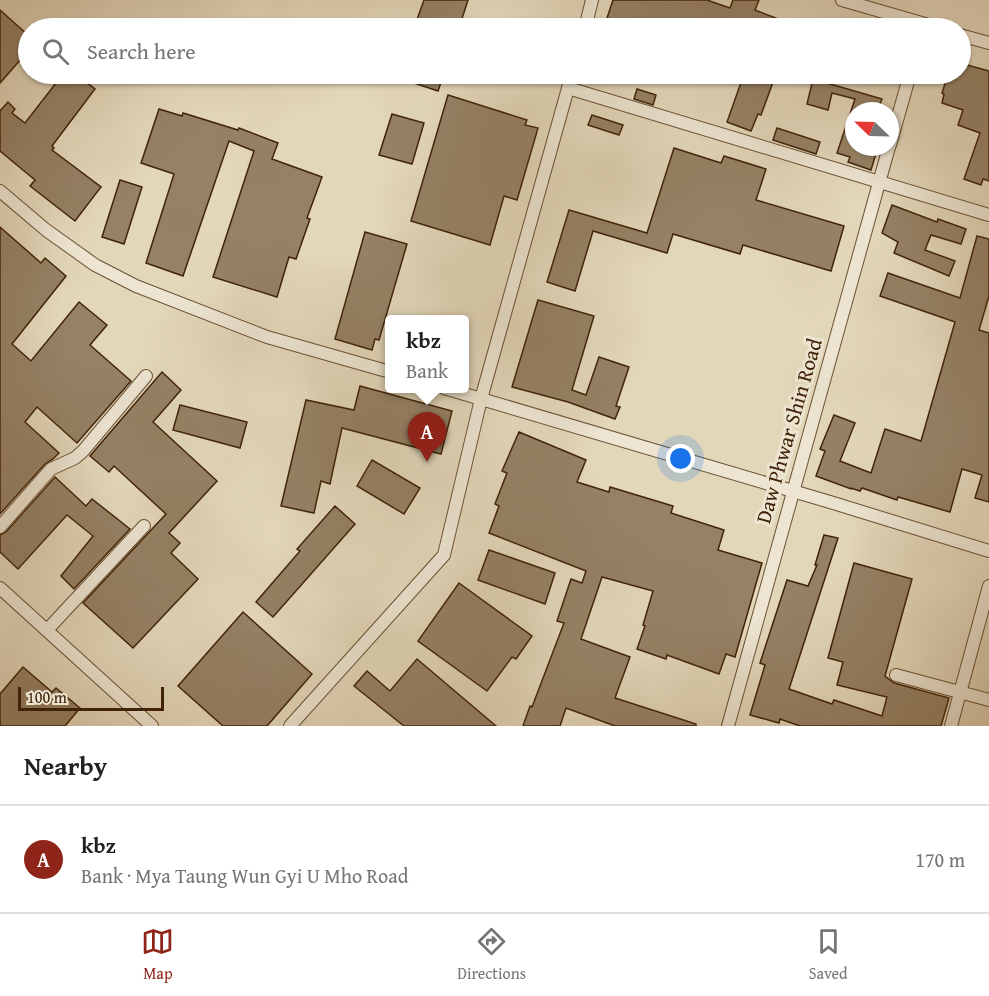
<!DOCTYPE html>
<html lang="en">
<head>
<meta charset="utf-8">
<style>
  body { margin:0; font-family:"Gentium Book Plus",serif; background:#f2f2f2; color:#202124 }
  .compass { position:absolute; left:845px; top:102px; width:54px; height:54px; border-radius:50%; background:#fff; box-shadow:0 2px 4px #0004; rotate:293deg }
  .scale { position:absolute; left:18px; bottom:15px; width:146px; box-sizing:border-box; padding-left:6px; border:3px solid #412308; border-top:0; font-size:16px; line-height:21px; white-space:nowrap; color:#412308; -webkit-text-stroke:4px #ede5d2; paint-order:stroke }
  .you { position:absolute; left:681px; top:459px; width:21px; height:21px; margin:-15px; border:4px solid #fff; border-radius:50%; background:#1a73e8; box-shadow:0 0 0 9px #1a73e833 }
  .badge { display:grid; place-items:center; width:39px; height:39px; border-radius:50%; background:#8f2418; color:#fff; font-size:20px; font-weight:700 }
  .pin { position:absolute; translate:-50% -50px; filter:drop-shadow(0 2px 3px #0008) }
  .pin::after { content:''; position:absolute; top:32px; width:21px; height:18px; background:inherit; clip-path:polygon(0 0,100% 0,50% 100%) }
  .popup { position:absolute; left:385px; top:315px; width:84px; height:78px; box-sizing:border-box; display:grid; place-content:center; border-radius:6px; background:#fff; filter:drop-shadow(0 2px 4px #0005); font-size:20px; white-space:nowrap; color:#757577 }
  .popup b { font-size:22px; color:#202124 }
  .popup::after { content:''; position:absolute; left:50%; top:100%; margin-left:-12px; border:12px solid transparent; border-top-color:#fff }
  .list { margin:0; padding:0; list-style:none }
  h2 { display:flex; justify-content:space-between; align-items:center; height:78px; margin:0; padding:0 24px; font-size:26px }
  h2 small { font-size:20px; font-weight:400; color:#757577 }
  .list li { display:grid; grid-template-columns:39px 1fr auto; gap:18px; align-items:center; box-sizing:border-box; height:108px; padding:0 24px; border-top:2px solid #e0e0e0 }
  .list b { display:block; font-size:22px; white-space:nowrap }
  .list p { margin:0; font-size:20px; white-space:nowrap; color:#757577 }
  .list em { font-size:20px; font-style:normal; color:#757577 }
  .icon { flex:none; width:33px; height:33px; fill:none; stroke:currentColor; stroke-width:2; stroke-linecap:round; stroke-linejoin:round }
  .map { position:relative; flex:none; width:989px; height:726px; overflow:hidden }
  .search { position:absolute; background:#fff; box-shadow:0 2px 4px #0004; left:18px; right:18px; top:18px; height:66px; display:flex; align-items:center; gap:15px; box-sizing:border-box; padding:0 21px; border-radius:33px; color:#757577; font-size:22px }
  .sheet { height:186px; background:#fff }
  nav { display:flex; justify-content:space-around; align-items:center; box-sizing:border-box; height:84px; border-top:2px solid #e0e0e0; background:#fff; font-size:16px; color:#757577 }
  nav a { display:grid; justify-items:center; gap:3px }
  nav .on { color:#8f2418 }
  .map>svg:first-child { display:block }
  .building { fill:#958165; stroke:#412308; stroke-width:1.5 }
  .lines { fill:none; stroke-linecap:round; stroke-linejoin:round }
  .minor-casing { stroke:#6a5034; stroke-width:14 }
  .minor { stroke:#ede5d2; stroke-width:12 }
  .labels { text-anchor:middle; stroke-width:6; stroke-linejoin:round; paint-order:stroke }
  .street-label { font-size:21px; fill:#412308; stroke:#ede5d2 }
</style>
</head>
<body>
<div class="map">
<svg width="989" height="726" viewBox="0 0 989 726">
  <rect width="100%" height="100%" fill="#e3d7ba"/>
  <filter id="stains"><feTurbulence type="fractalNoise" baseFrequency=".00333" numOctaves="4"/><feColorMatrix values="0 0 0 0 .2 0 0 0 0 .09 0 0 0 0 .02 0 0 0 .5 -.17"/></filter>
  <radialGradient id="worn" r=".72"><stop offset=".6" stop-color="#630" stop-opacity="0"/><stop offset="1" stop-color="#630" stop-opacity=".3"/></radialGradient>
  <g class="building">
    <path d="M424,0H468L459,28H414Z"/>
    <path d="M613,0H707L730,8L733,0H759L755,10L802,28H608L611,19L607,18Z"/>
    <path d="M0,10L28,35V51L0,83Z"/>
    <path d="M960,63L989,71V181L983,179L981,185L964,179L980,133L958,125L963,110L942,103L944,94L942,93L948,74H960Z"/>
    <path d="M63,74H75L95,89L52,146L54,148L52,150L101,187L75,221L30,186L35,180L0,151V111L8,102L15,109L12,113L25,123Z"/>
    <path d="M390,74H444L438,91L390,75Z"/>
    <path d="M659,74H683L681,82L659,75Z"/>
    <path d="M744,74H776L761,115L758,114L751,131L727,122Z"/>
    <path d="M813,79L882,99L877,111H854V147H878L871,170L848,162L850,157L837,153L855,99L832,93L828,110L807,104Z"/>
    <path d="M637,89L656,95L653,105L634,99Z"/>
    <path d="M448,95L527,120L525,125L538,128L517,200L504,196L490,245L411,221Z"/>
    <path d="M159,109L182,116L183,113L238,130L239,128L278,143L272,159L322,177L307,218L310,219L296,259L289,257L277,297L213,277L254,151L229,141L183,276L146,263L174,174L141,163Z"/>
    <path d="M392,114L424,123L412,164L379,155Z"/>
    <path d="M592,115L623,125L619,135L588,125Z"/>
    <path d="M777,128L820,142L816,154L773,140Z"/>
    <path d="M674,148L721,163L724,156L766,169L756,200L844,226L831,271L743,245L740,254L673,234L667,253L593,231L575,291L547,282L569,210L647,233Z"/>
    <path d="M120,180L142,187L124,244L102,237Z"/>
    <path d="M892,205L937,222L938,219L966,229L961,244L931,235L925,250L955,261L949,276L894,253L898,242L882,233Z"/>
    <path d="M0,227L41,263L45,258L66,276L12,344L31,361L79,302L107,325L90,345L131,381L77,443L37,407L25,422L59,453L53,459L45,464L0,514Z"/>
    <path d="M365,232L407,244L379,340L375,339L372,350L335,339Z"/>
    <path d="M977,236L989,239V296L979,330L989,333V502L975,498L982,475L962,469L950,512L898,497L897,500L862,488L860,491L851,488V489L816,476L825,451L820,449L834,415L855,423L840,461L871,473L885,429L921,441L955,322L880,296L888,273L960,298Z"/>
    <path d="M538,300L594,316L572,390L586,395L599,357L629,367L616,406L620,407L615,419L568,402L512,387Z"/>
    <path d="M162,372L181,390L153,422L217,481L169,533L180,543L171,553L198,579L133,648L83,603L166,514L114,466L109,472L90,456Z"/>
    <path d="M360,386L452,411L441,454L342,428L330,484L321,481L314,513L281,506L306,400L354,410Z"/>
    <path d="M180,405L247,422L240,448L173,430Z"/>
    <path d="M519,432L586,460L577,482L609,492L610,487L673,506L671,513L724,530L718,550L762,563L735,657L726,654L719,674L667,655L666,659L637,649L645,626L643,625L653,591L602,577L581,639L630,657L615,698L696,724V726H615L566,708L560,726H523L530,706L532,707L564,623L557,621L571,579L582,583L586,571L489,533L499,506L495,504L507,473L502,471Z"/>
    <path d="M372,460L420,488L404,514L357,486Z"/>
    <path d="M55,477L86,506L92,499L130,529L74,589L61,576L93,536L67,515L18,569L0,552V535L6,532Z"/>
    <path d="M335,506L355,524L273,617L256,602L300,551L297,549Z"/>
    <path d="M824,535L838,538L789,689L832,704L834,700L882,716L887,697L837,685L843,662L828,658L854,563L912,579L885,676L894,683L949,698L941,726H800L780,719L779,723L750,715L765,665L760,663L787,580L808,586L817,565H815Z"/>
    <path d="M489,550L555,573L545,604L478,580Z"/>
    <path d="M459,583L532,636L516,659L512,657L487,691L418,641Z"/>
    <path d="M243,612L312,674L267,726H223L178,686Z"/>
    <path d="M417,659L496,726H404L354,686L367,671L390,691Z"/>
    <path d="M23,667L52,692L56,688L80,708L65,726H0V694Z"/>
  </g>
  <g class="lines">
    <g class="minor-casing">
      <g id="minor">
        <path d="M842,0L939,28"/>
        <path d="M585,28L592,0"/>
        <path d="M960,35L989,43"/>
        <path d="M568,88L989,215"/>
        <path d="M890,145L910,74"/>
        <path d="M0,191L46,230L95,265L136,286L267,337L390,372"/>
        <path d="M444,388L830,502L989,551"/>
        <path d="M0,527L51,469L75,458L83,451L146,376"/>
        <path d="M0,588L152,726"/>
        <path d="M47,630L144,526"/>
        <path d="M896,675L989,700"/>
        <path d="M290,726L444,555L481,399L572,74"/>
        <path d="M728,726L889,147"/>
        <path d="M951,726L989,586"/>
      </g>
    </g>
    <use href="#minor" class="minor"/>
  </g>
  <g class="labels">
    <g class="street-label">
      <text transform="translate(789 431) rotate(-74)" y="7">Daw Phwar Shin Road</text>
    </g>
  </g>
  <rect width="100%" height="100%" filter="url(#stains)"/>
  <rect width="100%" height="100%" fill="url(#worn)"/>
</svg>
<svg class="compass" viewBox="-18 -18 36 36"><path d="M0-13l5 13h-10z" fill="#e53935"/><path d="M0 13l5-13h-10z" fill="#757577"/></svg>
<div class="scale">100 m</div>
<div class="you"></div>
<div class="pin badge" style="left:427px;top:462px">A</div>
<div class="popup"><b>kbz</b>Bank</div>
<div class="search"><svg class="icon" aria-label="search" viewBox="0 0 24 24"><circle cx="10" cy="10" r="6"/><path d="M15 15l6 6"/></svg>Search here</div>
</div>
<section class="sheet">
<h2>Nearby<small></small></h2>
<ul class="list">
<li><span class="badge">A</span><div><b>kbz</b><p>Bank · Mya Taung Wun Gyi U Mho Road</p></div><em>170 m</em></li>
</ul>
</section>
<nav>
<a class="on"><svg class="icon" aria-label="map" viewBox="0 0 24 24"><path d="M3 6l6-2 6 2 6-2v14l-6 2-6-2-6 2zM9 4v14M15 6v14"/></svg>Map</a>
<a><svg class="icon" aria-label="directions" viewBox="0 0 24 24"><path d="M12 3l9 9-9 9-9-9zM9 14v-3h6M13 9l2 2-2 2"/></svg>Directions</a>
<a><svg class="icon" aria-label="saved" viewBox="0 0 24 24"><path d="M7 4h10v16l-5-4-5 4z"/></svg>Saved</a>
</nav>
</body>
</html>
